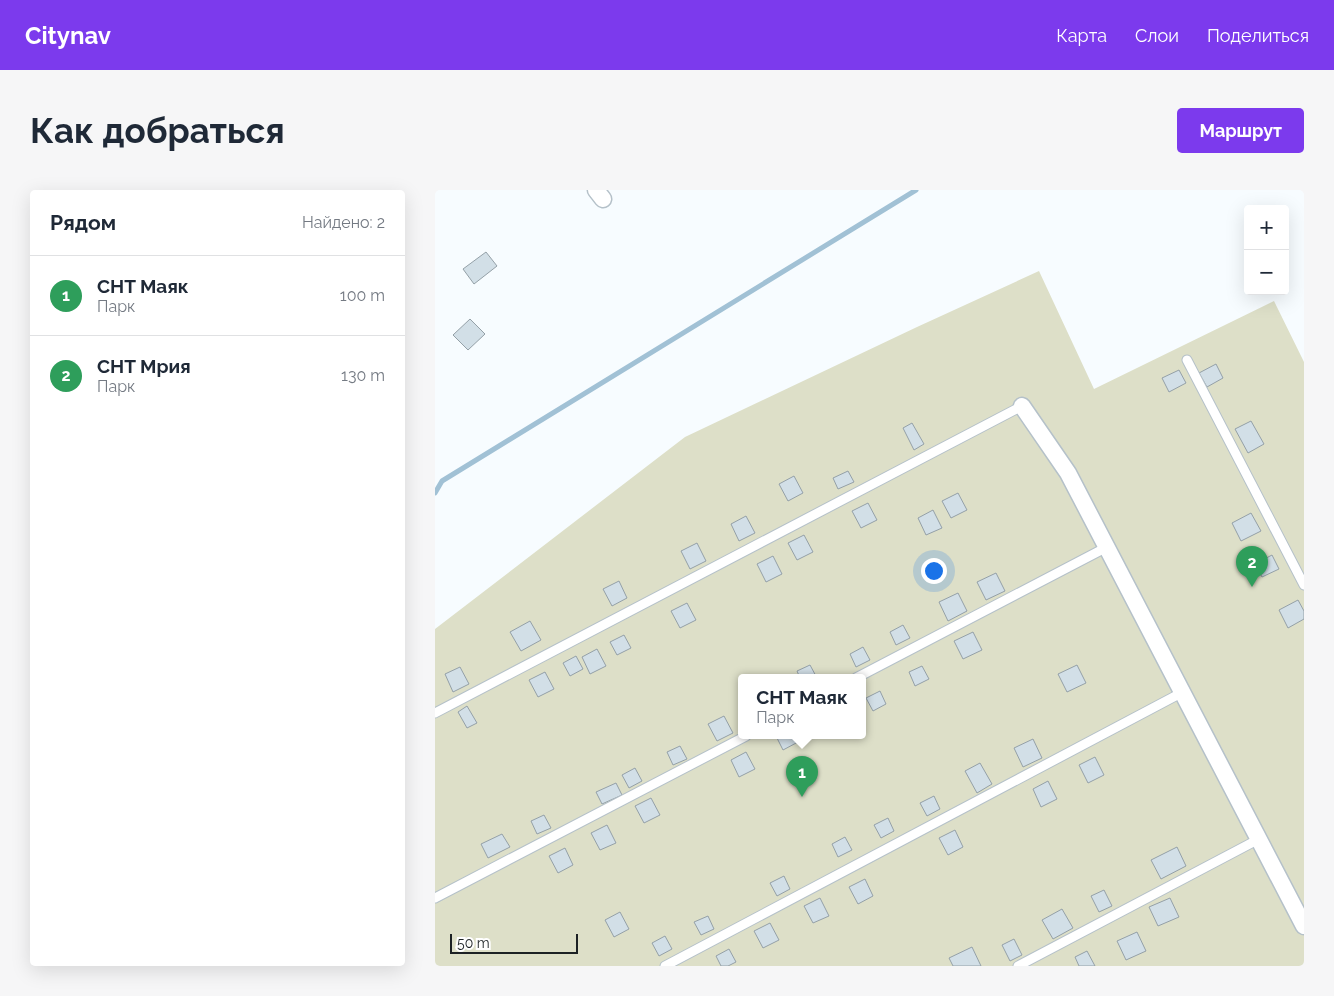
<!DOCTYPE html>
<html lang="ru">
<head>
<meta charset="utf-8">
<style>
  body { margin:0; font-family:Raleway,sans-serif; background:#f6f6f7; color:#1f2937 }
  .controls { position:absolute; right:15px; top:15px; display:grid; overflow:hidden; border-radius:5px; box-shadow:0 5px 20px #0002 }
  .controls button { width:45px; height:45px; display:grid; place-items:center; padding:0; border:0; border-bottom:1px solid #e0e1e3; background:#fff; color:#1f2937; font:25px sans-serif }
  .scale { position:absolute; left:15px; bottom:12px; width:128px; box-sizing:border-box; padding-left:5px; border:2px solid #1c2124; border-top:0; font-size:14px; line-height:18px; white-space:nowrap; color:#1c2124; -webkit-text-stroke:4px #fff; paint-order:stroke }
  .you { position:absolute; left:498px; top:380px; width:18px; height:18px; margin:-12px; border:4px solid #fff; border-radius:50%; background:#1a73e8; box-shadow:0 0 0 8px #1a73e833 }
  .badge { display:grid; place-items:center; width:32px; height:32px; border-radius:50%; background:#7c3aed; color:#fff; font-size:16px; font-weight:700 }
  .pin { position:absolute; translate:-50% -41px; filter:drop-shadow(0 1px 2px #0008) }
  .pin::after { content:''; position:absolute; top:26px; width:18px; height:15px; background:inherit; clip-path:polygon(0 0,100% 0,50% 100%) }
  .popup { position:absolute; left:303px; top:484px; width:128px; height:65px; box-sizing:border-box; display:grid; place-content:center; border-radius:5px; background:#fff; filter:drop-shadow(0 1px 4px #0005); font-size:16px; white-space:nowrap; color:#747a83 }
  .popup b { font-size:19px; color:#1f2937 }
  .popup::after { content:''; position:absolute; left:50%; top:100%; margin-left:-10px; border:10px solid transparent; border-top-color:#fff }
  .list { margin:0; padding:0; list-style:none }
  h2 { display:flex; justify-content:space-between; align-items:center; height:65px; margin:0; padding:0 20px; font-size:21px }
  h2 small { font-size:16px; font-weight:400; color:#747a83 }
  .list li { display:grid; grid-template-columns:32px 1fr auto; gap:15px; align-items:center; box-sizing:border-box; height:80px; padding:0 20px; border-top:1px solid #e0e1e3 }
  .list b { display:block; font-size:19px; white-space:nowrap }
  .list p { margin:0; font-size:16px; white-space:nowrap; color:#747a83 }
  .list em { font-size:16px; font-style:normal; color:#747a83 }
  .map { position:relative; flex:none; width:869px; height:776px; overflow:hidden; border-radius:5px }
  header { display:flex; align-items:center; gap:30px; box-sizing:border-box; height:70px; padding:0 25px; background:#7c3aed; color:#fff }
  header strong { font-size:24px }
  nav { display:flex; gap:28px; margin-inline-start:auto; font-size:18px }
  .intro { display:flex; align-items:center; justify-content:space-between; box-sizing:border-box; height:120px; padding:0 30px }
  h1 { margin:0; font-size:35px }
  .button { padding:12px 22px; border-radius:5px; background:#7c3aed; color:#fff; font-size:18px; font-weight:700 }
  main { display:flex; gap:30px; padding:0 30px }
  aside { flex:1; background:#fff; border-radius:5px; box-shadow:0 5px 20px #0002 }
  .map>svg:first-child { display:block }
  .green { fill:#dddfc8; fill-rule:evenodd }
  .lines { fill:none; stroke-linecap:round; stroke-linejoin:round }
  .stream { stroke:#a1c1d5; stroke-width:5 }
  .building { fill:#d2dfe7; stroke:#94a0a7 }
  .lane-casing { stroke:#b5c1c9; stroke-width:11 }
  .street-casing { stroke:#b5c1c9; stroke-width:19 }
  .lane { stroke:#fff; stroke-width:9 }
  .street { stroke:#fff; stroke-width:16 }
</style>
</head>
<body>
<header>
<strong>Citynav</strong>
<nav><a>Карта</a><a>Слои</a><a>Поделиться</a></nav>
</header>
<div class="intro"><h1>Как добраться</h1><a class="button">Маршрут</a></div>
<main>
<aside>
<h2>Рядом<small>Найдено: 2</small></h2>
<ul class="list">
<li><span class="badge" style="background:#2e9e5b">1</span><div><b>СНТ Маяк</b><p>Парк</p></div><em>100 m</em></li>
<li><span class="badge" style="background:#2e9e5b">2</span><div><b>СНТ Мрия</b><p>Парк</p></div><em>130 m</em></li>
</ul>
</aside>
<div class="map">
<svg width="869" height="776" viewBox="0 0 869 776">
  <rect width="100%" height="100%" fill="#f7fcff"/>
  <path class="green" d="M604,81L659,199L839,111L869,172V776H0V439L250,247L482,137ZM307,488H427V546H307Z"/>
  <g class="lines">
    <path class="stream" d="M0,303L7,291L481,0"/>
  </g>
  <g class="building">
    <path d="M51,62L62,76L39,94L28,79Z"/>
    <path d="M35,129L50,144L33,160L18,145Z"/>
    <path d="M781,174L788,188L772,197L764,183Z"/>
    <path d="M744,180L751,193L734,202L727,188Z"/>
    <path d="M816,231L829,254L813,263L800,239Z"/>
    <path d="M477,233L489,254L479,260L468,238Z"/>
    <path d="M413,281L419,292L403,299L398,288Z"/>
    <path d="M359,286L368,303L353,311L344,294Z"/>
    <path d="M523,303L532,320L516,328L507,311Z"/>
    <path d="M433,313L442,330L426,338L417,321Z"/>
    <path d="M498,320L507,338L491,345L483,328Z"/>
    <path d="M816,323L826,341L806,351L797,333Z"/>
    <path d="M311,326L320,343L304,351L296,334Z"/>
    <path d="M369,345L378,362L362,370L353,353Z"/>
    <path d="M262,353L271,371L255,379L246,361Z"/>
    <path d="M837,365L844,379L827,387L820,374Z"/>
    <path d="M338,366L347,384L331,392L322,374Z"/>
    <path d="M561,383L570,401L551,410L542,392Z"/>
    <path d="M184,391L192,408L177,416L168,399Z"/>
    <path d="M523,403L532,421L513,431L504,412Z"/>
    <path d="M863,410L869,421V429L853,438L844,420Z"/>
    <path d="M252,413L261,430L245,438L236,421Z"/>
    <path d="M95,431L106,450L86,461L75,442Z"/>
    <path d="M468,435L475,448L461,455L455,442Z"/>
    <path d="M538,442L547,460L528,469L519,451Z"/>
    <path d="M189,445L196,458L182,465L175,452Z"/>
    <path d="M428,457L435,470L421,477L415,464Z"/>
    <path d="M162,459L171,476L155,484L147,467Z"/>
    <path d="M141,466L148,479L135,486L128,473Z"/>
    <path d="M375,475L382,488H365L362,481Z"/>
    <path d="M642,475L651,493L632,502L623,484Z"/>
    <path d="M487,476L494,489L480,496L474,482Z"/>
    <path d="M25,477L34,494L18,502L10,484Z"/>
    <path d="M110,482L119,499L103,507L94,490Z"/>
    <path d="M445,501L451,514L438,521L431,508Z"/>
    <path d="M32,516L42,533L32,538L23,522Z"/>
    <path d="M289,526L298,543L282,551L273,534Z"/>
    <path d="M341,546H360L363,552L348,560Z"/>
    <path d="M598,549L607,568L588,577L579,558Z"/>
    <path d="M245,556L252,569L238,575L232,562Z"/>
    <path d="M311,562L320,579L304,587L296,570Z"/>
    <path d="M660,567L669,585L653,593L644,575Z"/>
    <path d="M545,573L557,594L542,603L530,581Z"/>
    <path d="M200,578L207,591L194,598L187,585Z"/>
    <path d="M613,591L622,609L606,617L598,599Z"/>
    <path d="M181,593L187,605L167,614L161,602Z"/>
    <path d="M499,606L505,619L492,626L485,613Z"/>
    <path d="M216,608L225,625L209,633L200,616Z"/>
    <path d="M109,625L116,638L102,644L96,631Z"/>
    <path d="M453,628L459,641L446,648L439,635Z"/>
    <path d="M172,635L181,653L165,660L156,643Z"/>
    <path d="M520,640L528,657L513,665L504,648Z"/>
    <path d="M67,644L75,657L53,668L46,654Z"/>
    <path d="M410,647L417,660L403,667L397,654Z"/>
    <path d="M742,657L751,676L726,689L716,670Z"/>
    <path d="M130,658L138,675L123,683L114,666Z"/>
    <path d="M349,686L355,699L342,706L335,693Z"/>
    <path d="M430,689L438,706L423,714L414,697Z"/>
    <path d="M669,700L677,716L664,722L656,706Z"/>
    <path d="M385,708L394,726L378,733L369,716Z"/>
    <path d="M735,708L744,727L723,736L714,717Z"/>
    <path d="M627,719L638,738L618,749L607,730Z"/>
    <path d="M185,722L194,739L179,747L170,730Z"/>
    <path d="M273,726L279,739L266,745L259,732Z"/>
    <path d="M335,733L344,750L328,758L319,741Z"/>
    <path d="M702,742L711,761L691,770L682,751Z"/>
    <path d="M230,746L237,759L224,766L217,753Z"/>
    <path d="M579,749L587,765L575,771L567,755Z"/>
    <path d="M537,757L546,776H518L514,768Z"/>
    <path d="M294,759L301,772L293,776H286L281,766Z"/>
    <path d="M652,761L660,776H644L640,767Z"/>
  </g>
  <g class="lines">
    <g class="lane-casing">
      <g id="lane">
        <path d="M752,170L869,395"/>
        <path d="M421,488L672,357"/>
        <path d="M0,523L587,216"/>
        <path d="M0,708L311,546"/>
        <path d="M230,776L748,502"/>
        <path d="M583,776L824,649"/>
      </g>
    </g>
    <g class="street-casing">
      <g id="street">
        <path d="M161,0L168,9"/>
        <path d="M587,216L633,283L869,736"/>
      </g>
    </g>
    <use href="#lane" class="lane"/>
    <use href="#street" class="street"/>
  </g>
</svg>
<div class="controls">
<button>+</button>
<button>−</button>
</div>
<div class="scale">50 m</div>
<div class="you"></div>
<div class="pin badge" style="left:367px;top:607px;background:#2e9e5b">1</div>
<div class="popup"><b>СНТ Маяк</b>Парк</div>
<div class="pin badge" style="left:817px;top:397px;background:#2e9e5b">2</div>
</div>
</main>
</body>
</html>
